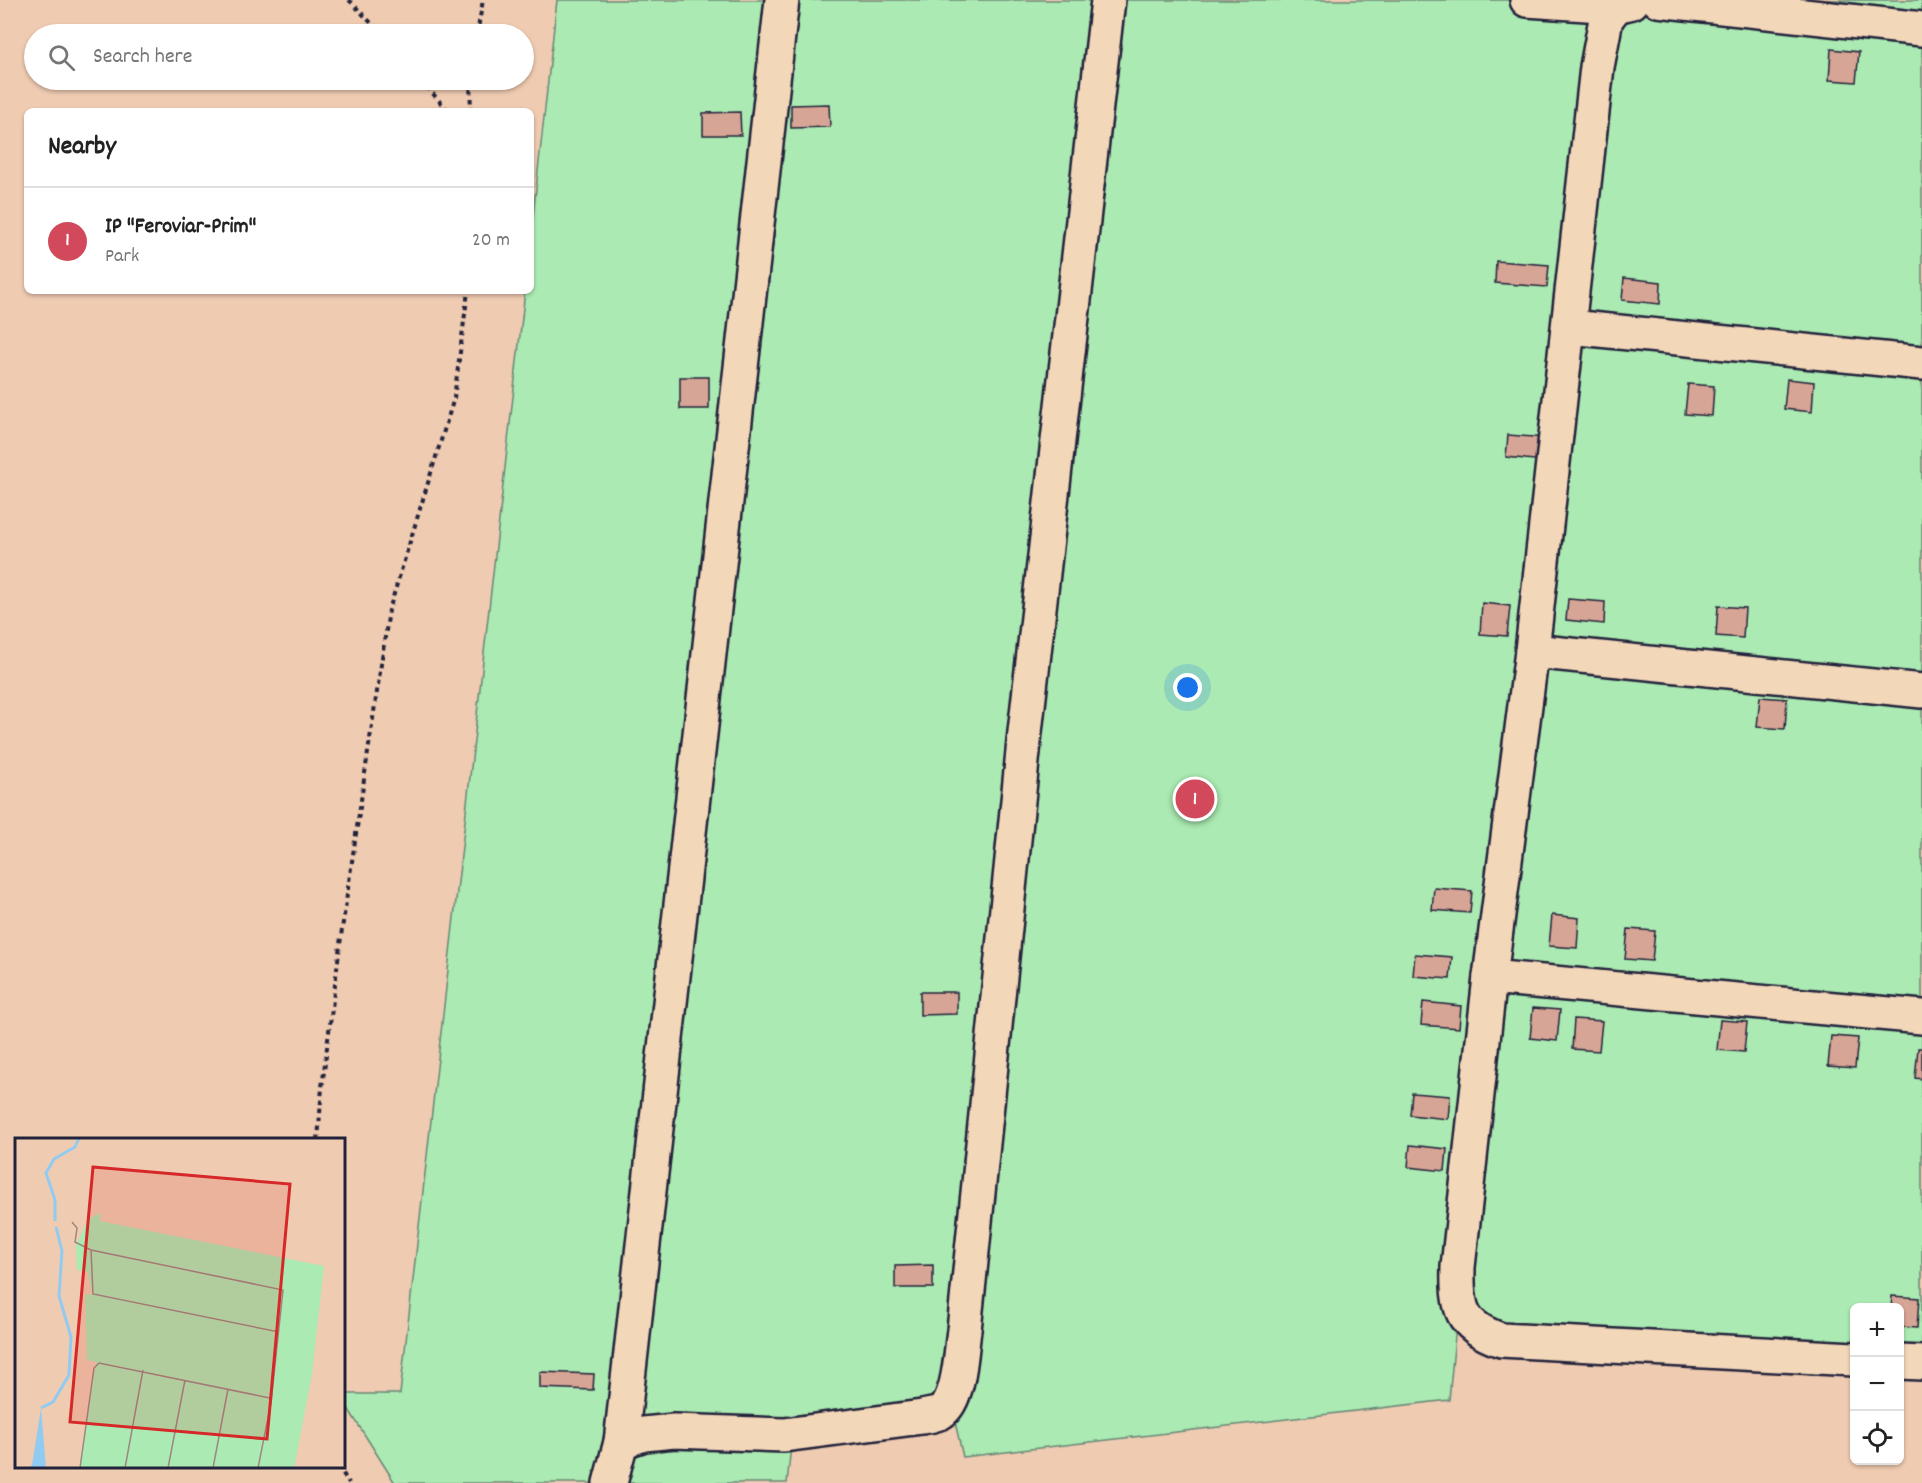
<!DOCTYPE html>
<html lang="en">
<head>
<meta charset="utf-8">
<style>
  body { margin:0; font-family:Dekko,sans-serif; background:#f6f6f6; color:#222 }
  .controls { position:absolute; right:18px; bottom:18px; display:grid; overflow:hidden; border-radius:9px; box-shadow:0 2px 4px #0004 }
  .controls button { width:54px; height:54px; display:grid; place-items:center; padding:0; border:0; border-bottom:2px solid #e0e0e0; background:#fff; color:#222; font:30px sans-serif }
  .you { position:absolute; left:1188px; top:688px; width:21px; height:21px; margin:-15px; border:4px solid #fff; border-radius:50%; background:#1a73e8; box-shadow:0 0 0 9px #1a73e833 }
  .badge { display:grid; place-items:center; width:39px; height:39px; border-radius:50%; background:#d1495b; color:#fff; font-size:20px; font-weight:700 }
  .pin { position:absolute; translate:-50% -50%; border:3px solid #fff; box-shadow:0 2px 6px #0006 }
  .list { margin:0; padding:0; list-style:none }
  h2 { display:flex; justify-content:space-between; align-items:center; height:78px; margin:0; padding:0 24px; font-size:26px }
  h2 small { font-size:20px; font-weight:400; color:#767676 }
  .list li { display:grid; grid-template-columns:39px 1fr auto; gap:18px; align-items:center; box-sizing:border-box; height:108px; padding:0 24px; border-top:2px solid #e0e0e0 }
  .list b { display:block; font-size:22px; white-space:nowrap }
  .list p { margin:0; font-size:20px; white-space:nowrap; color:#767676 }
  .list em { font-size:20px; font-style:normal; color:#767676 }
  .icon { flex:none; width:33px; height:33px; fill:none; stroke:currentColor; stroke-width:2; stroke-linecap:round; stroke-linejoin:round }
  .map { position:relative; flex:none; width:1922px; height:1483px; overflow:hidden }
  .search { position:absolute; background:#fff; box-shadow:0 2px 4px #0004; left:24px; top:24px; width:510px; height:66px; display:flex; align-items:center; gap:15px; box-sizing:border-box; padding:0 21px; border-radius:33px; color:#767676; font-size:22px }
  .panel { position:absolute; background:#fff; box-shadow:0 2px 4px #0004; left:24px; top:108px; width:510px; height:186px; border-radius:9px }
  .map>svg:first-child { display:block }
  .green { fill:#abeab2; stroke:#668676; stroke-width:1.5 }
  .building { fill:#d7a595; stroke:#22223b; stroke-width:1.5 }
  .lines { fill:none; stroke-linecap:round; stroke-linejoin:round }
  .minor-casing { stroke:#22223b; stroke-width:38 }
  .path { stroke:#22223b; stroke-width:4; stroke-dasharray:4.5 4.5; stroke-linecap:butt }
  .minor { stroke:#f3d7b9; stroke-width:33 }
  .inset-river { fill:none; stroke:#91cbf1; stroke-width:3 }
  .inset-road { fill:none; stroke:#9d8782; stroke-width:1.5 }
  .view { fill:#d62828; fill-opacity:0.15; stroke:#d62828; stroke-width:3 }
  .inset-edge { fill:none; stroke:#22223b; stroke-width:3 }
</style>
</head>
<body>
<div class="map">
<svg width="1922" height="1483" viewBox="0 0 1922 1483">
  <rect width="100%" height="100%" fill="#efcbb1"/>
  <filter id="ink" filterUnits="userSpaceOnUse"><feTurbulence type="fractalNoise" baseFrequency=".0167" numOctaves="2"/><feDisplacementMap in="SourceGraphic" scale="12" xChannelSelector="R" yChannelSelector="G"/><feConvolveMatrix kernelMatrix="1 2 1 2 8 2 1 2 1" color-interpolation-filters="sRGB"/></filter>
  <g filter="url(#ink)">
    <path class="green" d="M557,0H1922V1371L1900,1370V1308H1854V1367L1456,1325L1449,1400L963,1457L952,1409L791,1446L787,1483H395L344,1402V1394H400L525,291H531V234Z"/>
    <g class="building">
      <path d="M1831,49L1859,52L1856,82L1829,80Z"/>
      <path d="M829,104L830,127L791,128V105Z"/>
      <path d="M740,112L741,135H703V113Z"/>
      <path d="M1496,261L1549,265L1547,287L1495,283Z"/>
      <path d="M1624,278L1661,282L1660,304L1622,300Z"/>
      <rect x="680" y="377" width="29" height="32"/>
      <path d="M1787,379L1814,382L1812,412L1784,409Z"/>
      <path d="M1688,384L1714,386L1712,416L1685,414Z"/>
      <path d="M1508,435L1546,438L1544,461L1506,457Z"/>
      <path d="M1568,599L1605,602L1604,624L1566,620Z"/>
      <path d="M1482,603L1510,606L1507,636L1480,634Z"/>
      <path d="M1718,606L1745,608L1743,638L1716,636Z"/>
      <path d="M1760,697L1787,699L1785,729L1757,727Z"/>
      <path d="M1434,888L1472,891L1470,913L1432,910Z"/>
      <path d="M1552,915L1579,918L1577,948L1549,946Z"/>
      <path d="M1628,929L1655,931L1652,961L1625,959Z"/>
      <path d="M1415,954L1452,957L1450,979L1413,976Z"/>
      <path d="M920,992H957V1014L920,1015Z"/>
      <path d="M1423,1002L1461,1006L1459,1028L1421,1025Z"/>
      <path d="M1533,1008L1560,1010L1557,1041L1530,1038Z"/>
      <path d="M1574,1019L1602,1021L1599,1051L1572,1049Z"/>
      <path d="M1720,1020L1747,1022L1744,1052L1717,1050Z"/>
      <path d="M1831,1036L1858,1038L1855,1068L1828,1066Z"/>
      <path d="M1918,1048H1922V1079L1915,1078Z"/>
      <path d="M1412,1093L1450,1096L1448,1119L1410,1115Z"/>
      <path d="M1410,1145L1447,1149L1445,1171L1408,1167Z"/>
      <path d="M933,1265V1288H895V1266Z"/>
      <path d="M1892,1296L1919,1298L1917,1328L1900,1327V1308H1891Z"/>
      <path d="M540,1372L594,1374L593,1390L540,1388Z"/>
    </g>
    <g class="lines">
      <g class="minor-casing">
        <g id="minor">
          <path d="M1527,0L1616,6L1632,2"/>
          <path d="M1658,0L1922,29"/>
          <path d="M1616,6L1606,19L1597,67L1532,651L1490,977L1458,1267C1457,1308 1460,1326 1501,1340L1854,1359"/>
          <path d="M1570,327L1922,363"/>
          <path d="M1532,651L1922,691"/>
          <path d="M1490,977L1922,1017"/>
          <path d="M1900,1362L1922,1363"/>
          <path d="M621,1442L644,1434L674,1431L784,1435L922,1417C927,1416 936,1415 941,1412C960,1399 961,1350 964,1330L1025,732L1108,0"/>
          <path d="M610,1483L621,1442L782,0"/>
        </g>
      </g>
      <g class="path">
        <path d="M349,0L382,34"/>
        <path d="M477,34L483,0"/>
        <path d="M421,80L448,111"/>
        <path d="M470,80L471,111"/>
        <path d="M318,1140L322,1087L342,929L389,610L454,398L468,291"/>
        <path d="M338,1466L349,1483"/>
      </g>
      <use href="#minor" class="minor"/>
    </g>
  </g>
  <g transform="translate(15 1138)">
    <rect width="330" height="330" fill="#efcbb1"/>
    <path d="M86,75L85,83L309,128L297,236L279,330H64L81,224L72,222L70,157L77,156L73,134L62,132L61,107L73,81Z" fill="#abeab2"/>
    <path d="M26,270L31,330H14L17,327Z" fill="#91cbf1"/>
    <path class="inset-river" d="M40,83V62L31,35L39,21L60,9L64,0M26,270L38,264L54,237L56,199L44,158L47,113L41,89"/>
    <path class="inset-road" d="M57,84L62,90L60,104L76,112L268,152L256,265L243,330M76,112L78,156L264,194M65,330L79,230L84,225L255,260M110,330L128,232M153,330L170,242M198,330L213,251"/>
    <path class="view" d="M78,29L275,46L252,301L55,284Z"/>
    <rect width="330" height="330" class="inset-edge"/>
  </g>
</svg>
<div class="controls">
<button>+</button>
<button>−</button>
<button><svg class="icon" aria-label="locate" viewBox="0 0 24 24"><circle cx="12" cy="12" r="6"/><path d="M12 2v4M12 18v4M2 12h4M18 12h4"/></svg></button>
</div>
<div class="you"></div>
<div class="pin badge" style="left:1195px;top:799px">1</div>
<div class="search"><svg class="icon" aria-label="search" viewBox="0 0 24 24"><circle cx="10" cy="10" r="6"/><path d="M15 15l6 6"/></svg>Search here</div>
<section class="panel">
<h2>Nearby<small></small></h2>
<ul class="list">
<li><span class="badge">1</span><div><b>IP &quot;Feroviar-Prim&quot;</b><p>Park</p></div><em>20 m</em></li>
</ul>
</section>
</div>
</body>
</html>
